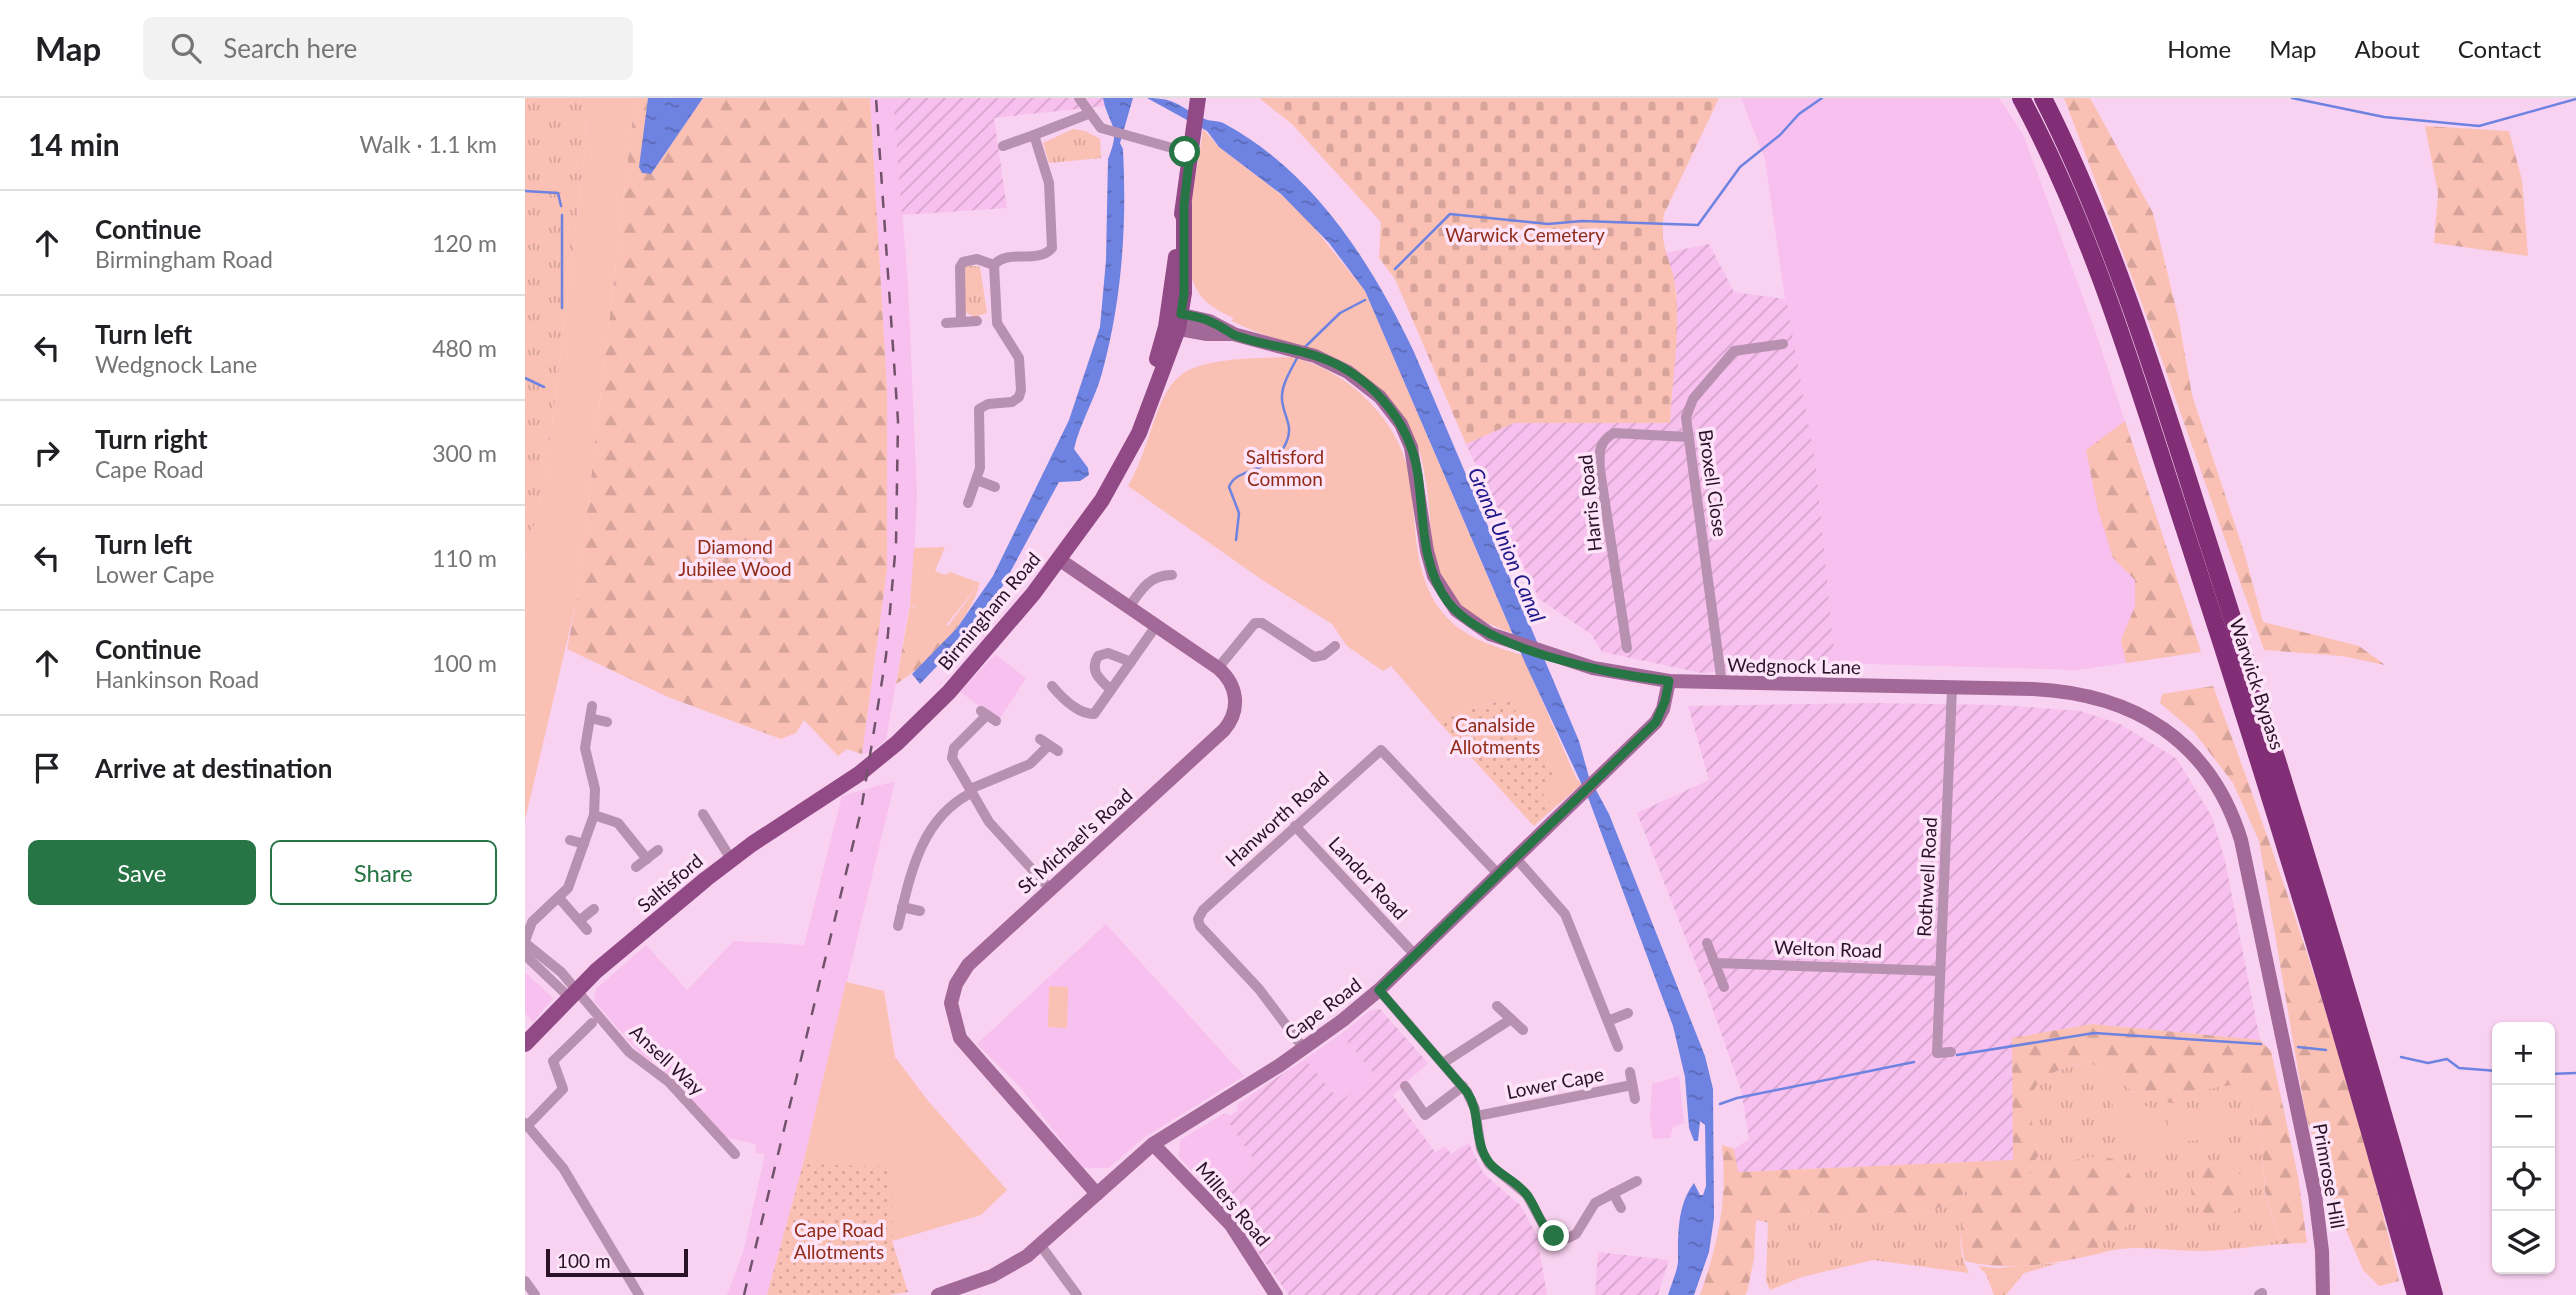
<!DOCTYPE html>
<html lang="en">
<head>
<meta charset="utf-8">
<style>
  body { margin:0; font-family:Lato,sans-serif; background:#f2f2f2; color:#202124 }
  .controls { position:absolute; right:21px; bottom:21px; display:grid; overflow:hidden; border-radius:10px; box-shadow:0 2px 5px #0004 }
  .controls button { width:63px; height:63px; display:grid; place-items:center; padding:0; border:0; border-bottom:2px solid #e0e0e0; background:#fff; color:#202124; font:35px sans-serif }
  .scale { position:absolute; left:21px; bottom:18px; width:142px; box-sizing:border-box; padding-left:7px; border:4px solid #2a1327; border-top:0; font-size:19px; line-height:24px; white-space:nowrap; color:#2a1327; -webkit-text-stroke:5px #fee4f9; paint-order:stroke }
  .stop { position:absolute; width:21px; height:21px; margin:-16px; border:5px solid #277545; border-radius:50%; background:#fff }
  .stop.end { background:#277545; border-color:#fff; box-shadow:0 2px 7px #0008 }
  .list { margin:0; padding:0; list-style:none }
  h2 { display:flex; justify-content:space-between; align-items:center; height:91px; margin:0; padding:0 28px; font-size:30px }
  h2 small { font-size:23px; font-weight:400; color:#757577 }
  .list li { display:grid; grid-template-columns:46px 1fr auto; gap:21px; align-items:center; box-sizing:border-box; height:105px; padding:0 28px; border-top:2px solid #e0e0e0 }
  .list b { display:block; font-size:26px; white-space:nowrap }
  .list p { margin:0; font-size:23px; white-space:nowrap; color:#757577 }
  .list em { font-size:23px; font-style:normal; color:#757577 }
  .actions { display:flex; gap:14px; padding:21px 28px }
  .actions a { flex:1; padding:16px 0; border:2px solid #277545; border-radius:10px; text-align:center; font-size:24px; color:#277545 }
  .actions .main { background:#277545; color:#fff }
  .icon { flex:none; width:38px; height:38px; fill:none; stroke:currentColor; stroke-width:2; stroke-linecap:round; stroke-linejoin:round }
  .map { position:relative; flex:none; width:2051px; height:1197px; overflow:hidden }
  header { display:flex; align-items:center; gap:42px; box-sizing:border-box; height:98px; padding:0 35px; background:#fff; border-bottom:2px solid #e0e0e0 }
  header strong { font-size:33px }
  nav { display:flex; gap:38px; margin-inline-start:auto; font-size:24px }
  .search { width:490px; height:63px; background:#f2f2f2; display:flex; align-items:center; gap:18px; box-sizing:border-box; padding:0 24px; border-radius:10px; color:#757577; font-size:26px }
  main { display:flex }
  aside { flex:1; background:#fff }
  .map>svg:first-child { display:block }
  .built { fill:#f8c0ee }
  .industrial { fill:url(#industrial-furrows) }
  .grass { fill:url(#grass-tufts) }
  .forest { fill:url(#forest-firs) }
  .cemetery { fill:url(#cemetery-stones) }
  .park { fill:#fac0b3 }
  .garden { fill:url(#garden-dots) }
  .water { fill:url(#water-ripples) }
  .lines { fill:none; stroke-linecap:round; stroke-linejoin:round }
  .stream { stroke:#6e82e1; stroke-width:2.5 }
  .street { stroke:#b890b0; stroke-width:10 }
  .secondary { stroke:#a26898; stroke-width:14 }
  .primary { stroke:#914a86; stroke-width:16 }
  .highway { stroke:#812e76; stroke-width:18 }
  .rail { stroke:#70536b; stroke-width:2.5; stroke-dasharray:12 12; stroke-linecap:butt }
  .route { stroke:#277545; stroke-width:9 }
  .labels { text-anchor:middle; stroke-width:7; stroke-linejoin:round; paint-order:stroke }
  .park-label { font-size:19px; fill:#912c18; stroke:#fee4f9 }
  .street-label { font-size:19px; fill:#2a1327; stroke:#fee4f9 }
  .water-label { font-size:21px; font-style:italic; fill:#1f198a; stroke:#fee4f9 }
</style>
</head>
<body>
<header>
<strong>Map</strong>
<div class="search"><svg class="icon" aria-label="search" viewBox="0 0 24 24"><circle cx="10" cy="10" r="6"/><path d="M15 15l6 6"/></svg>Search here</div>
<nav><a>Home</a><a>Map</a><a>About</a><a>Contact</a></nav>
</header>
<main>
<aside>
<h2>14 min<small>Walk · 1.1 km</small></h2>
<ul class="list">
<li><svg class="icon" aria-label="ahead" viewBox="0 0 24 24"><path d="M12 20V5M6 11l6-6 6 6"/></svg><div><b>Continue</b><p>Birmingham Road</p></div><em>120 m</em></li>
<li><svg class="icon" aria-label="left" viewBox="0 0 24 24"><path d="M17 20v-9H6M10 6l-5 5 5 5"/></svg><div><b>Turn left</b><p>Wedgnock Lane</p></div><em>480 m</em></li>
<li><svg class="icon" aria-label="right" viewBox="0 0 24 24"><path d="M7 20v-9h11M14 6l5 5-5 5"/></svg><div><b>Turn right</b><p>Cape Road</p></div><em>300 m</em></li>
<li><svg class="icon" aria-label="left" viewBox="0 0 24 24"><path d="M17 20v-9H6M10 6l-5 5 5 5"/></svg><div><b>Turn left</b><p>Lower Cape</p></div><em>110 m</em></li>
<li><svg class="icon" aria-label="ahead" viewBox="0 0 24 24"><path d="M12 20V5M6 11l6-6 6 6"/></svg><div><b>Continue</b><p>Hankinson Road</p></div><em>100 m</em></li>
<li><svg class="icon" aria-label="arrive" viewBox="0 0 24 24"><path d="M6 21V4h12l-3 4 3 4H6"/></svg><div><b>Arrive at destination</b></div></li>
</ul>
<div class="actions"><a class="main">Save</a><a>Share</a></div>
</aside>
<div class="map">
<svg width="2051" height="1197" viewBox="0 0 2051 1197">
  <defs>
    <pattern id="industrial-furrows" width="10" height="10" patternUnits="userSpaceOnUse" patternTransform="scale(1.75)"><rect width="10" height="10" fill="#f8c0ee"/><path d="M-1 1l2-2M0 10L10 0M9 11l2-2" fill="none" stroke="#d5a4cc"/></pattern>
    <pattern id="grass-tufts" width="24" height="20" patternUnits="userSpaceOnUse" patternTransform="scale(1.75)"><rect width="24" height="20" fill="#fac0b3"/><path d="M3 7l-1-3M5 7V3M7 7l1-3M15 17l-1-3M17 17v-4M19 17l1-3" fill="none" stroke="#d6a49a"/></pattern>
    <pattern id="forest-firs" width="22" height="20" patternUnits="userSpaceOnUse" patternTransform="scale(1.75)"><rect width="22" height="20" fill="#fac0b3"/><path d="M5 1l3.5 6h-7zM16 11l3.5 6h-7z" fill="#d6a49a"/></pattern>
    <pattern id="cemetery-stones" width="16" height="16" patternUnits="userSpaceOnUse" patternTransform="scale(1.75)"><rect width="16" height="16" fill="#fac0b3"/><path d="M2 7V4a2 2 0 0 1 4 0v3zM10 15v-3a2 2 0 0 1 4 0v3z" fill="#d6a49a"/></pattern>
    <pattern id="garden-dots" width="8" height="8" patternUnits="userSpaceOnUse" patternTransform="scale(1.75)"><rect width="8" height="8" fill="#fac0b3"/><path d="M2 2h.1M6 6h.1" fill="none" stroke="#d6a49a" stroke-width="1.8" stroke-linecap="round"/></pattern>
    <pattern id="water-ripples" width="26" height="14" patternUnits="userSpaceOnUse" patternTransform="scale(1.75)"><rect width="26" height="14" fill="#6e82e1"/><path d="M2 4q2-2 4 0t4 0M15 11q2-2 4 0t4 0" fill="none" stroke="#5b69b6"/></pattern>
  </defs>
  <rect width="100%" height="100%" fill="#f9d2f1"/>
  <g class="built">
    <path d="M345,0H368L383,186L392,397L388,486L361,642L344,655L337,656L362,471V291Z"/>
    <path d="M1216,0H1474L1498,36L1569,229L1676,554L1552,572L1310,565L1291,369L1265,236L1240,61Z"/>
    <path d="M470,556L501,580L474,622L435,594Z"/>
    <path d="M370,683L278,1066L242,1197H202L218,1154L240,1056L230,1055L231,1046L202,1040L130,965L117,958L69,903L71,891L121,847L162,892L209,843L279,847L317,698Z"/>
    <path d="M581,826L719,978L617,1041L584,1070H558L495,989L452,946Z"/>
    <path d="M0,874L28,900L8,924L0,915Z"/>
    <path d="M816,936L851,978L815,1003L780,961Z"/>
    <path d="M1154,978L1159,1025L1148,1029L1145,1040L1128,1041L1125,1020L1127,986Z"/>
    <path d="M698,1016L731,1065L692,1098L654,1059L655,1042Z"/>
  </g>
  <g class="industrial">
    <path d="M368,0H578L580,8L469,20L482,110L377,117Z"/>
    <path d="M1184,146L1209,194L1261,201L1291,369L1310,565L1177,575L1077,554L1066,536L1014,501L941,346L989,325H1145L1152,194L1140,155Z"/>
    <path d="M1348,605L1474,607L1555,613L1595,626L1652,661L1687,719L1700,762L1735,942L1567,926L1487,940L1489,1062L1212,1074L1209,1051L1224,1041L1216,992L1181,892L1112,715L1184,682L1163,608Z"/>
    <path d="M855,911L903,965L868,997L910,1054L920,1048L926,1056L944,1045L958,1075L995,1107L1012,1137L1022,1197H764L692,1098L731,1065L698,1016L706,1017L713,1012L712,1006L780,961L815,1003L851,978L816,936L844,913Z"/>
    <path d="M1073,1154L1144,1162L1133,1197H1070Z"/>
  </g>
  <g class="grass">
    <path d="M0,0H55L60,17L61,44L21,378L0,464Z"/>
    <path d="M548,31L560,33L575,41L576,60L524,65L518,45Z"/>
    <path d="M442,167L455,169L462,215L450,219L440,214V169Z"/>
    <path d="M1564,964L1616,998L1671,993L1717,984L1736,1027L1740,1095L1756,1146C1731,1148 1705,1152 1680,1153C1643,1154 1609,1144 1573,1156V1148L1587,1136L1500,1077L1514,1056C1498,996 1498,978 1564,964Z"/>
    <path d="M1442,1093L1446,1105C1434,1128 1431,1151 1444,1175L1348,1162L1277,1179L1245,1192L1241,1183L1243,1124L1259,1128L1282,1113L1313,1120L1352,1112L1401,1117Z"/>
    <path d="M1534,1165L1499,1175L1481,1197H1469L1461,1176L1453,1168L1472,1170Z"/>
  </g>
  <g class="forest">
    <path d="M110,0H123L115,69L126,76L178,0H345L362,291V471L337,656L322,651L313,658L279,622L271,635L256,641L143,599L42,551L52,501Z"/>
    <path d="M1539,0H1565L1628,115L1654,223L1667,297L1719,454L1738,524L1834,548L1860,567L1817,558L1739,552L1620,214Z"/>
    <path d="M1900,28L1984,33L1997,82L2003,158L1909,145L1913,95Z"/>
    <path d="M1600,323L1676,554L1601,565L1596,542L1610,508V482L1588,460L1573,412L1561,352Z"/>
    <path d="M455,485C443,526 407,563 371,586L385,507L423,528Z"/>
    <path d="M1688,588C1760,783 1828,980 1874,1183L1854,1188L1838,1172L1809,1104L1781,1019L1734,743L1708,685L1669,634L1635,605L1637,596Z"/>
    <path d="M1567,926L1735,942L1746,953L1773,1078L1782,1145L1756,1146L1740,1093L1736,1028L1717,985L1671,993L1659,1008L1616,998L1564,964C1498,978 1499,996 1514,1056L1501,1076C1538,1071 1589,1034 1609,1086C1613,1096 1609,1113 1608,1124L1573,1148V1156C1528,1166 1484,1174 1440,1163C1434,1140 1434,1126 1446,1105L1442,1093L1401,1117L1352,1112L1313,1120L1282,1113L1259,1128L1231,1122L1229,1161L1222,1194L1220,1197H1175C1193,1146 1203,1101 1197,1047L1209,1051L1213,1074L1488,1062L1487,940Z"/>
    <circle cx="1693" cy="1092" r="27"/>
  </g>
  <path class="cemetery" d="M734,0H1194L1139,116C1133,152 1149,164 1151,195C1155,236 1147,284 1145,325H989L941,346L870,181L854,160L856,124L767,26Z"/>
  <g class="park">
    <path d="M55,0H110L52,501L0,722V464L21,378L61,44L60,17Z"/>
    <path d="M678,31L694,49L755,96L782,121L840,193L987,535C885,499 917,440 895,355C855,258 789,263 707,223L708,220C694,213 678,205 671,190C652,155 673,71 678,31Z"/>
    <path d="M767,259C827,274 879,326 886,388C891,431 889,480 918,515C938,540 968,548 997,557L1051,680L1057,686L1029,710L1015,693L1031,677L983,601L944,611L914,624L866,568L858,573L822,548L807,526L736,481L603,388C615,367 621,346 629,323C635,307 642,287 656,277C679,259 738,260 767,259Z"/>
    <path d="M420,449L410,473L420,477L425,474L455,485L401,552L387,540L390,508L385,507L389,450Z"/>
    <path d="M321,884L359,893L370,959L403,1003L482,1092L456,1117L367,1143L366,1135L278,1066Z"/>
    <path d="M524,888L543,889L542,930L523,929Z"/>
    <path d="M1588,1002H1605L1640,1015L1641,1056L1620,1064L1612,1042L1593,1044L1587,1018Z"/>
    <path d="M1708,1010L1711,1038L1645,1045L1642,1018Z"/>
  </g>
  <g class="garden">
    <path d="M983,601L1032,678L1016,693L1029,710L1009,728L914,624L944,611Z"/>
    <path d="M278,1066L366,1069L367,1143L383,1194L364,1197H242Z"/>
  </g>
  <g class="water">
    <path d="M123,0H178L126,76L117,75L114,69Z"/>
    <path d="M578,0H608L595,45L598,51C602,127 597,202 577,275C570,301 555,325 549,351L563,370L564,377L555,383L534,384L476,491L450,528L395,586L387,576L432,530L468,478L544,322L575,229L581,162L583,61C597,26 584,30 578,0Z"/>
    <path d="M622,0C653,0 653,9 680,21C687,24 694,22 700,26C789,74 847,166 889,254L1054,643L1064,679L1084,716L1180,958L1188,991L1189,1120L1184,1154L1169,1197H1143C1146,1187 1152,1174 1153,1164C1153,1137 1152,1107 1169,1085L1175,1097H1178L1181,1088L1180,1027L1175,1023L1173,1043H1169L1164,1030L1160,979L1148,928L1064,702L1001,567L840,193L804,145L756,96L694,49L682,33Z"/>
  </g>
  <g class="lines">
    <g class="stream">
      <path d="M1767,0L1859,19L1954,28L2051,1"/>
      <path d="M0,93L33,95L36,108"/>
      <path d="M37,117V210"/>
      <path d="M870,171L925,116L1023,126L1057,123L1173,127L1215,69L1255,37L1274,16L1297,0"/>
      <path d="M780,249L815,215L840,202"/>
      <path d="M0,280L19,289"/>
      <path d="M711,442L714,415L704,389C711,369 745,376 759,349C771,327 758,320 757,301C756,287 766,272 772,260"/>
      <path d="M1773,949L1801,952"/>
      <path d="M1432,957L1569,935L1736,946"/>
      <path d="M1876,959L1903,965L1922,961L1934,970L1972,973"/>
      <path d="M2025,976L2051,975"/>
      <path d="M1195,1006L1212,1000L1389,964"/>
    </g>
    <g class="street">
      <path d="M554,0L576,30L665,55"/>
      <path d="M478,48L509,37"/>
      <path d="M436,224L435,169L438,164L452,161L469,167"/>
      <path d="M421,225L452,223"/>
      <path d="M452,382L470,389"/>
      <path d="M443,405L455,370L454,311L463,306L487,304L494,299L496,292L494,260L472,225L469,167C483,150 512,167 527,150L524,85L509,37L563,16"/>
      <path d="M604,509C616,492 624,477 647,477"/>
      <path d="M1102,550L1075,372C1074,355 1073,344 1089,335L1163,339"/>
      <path d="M693,570L730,525H737L789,559L799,557L810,548"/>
      <path d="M1197,586L1161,319L1168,301L1209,253L1258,246"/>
      <path d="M527,588C537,600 553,616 569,616L631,528"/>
      <path d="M586,592C575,581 564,574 573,558L583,555L606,564"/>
      <path d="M67,608L65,620L82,624"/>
      <path d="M456,613L471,623"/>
      <path d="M462,617L429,650L427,660L464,724L525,791"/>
      <path d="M515,641L533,653"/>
      <path d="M445,691L505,666L524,647"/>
      <path d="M178,716L206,761"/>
      <path d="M69,717L93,725L122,761"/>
      <path d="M770,728L890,857"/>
      <path d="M45,742L59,746"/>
      <path d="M990,759L1040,816L1093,949"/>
      <path d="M111,769L133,752"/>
      <path d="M35,801L62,832"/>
      <path d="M377,809L395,813"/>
      <path d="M55,822L69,811"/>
      <path d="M373,828C385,778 395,721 446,695"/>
      <path d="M0,843L7,824L43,790L69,717L70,691L60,650L65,620"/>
      <path d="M0,845L36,874L104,954L144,984L210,1056"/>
      <path d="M1182,845L1199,889"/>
      <path d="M0,857L45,900"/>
      <path d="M1190,865L1415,873"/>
      <path d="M854,892L942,994L950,1011L956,1051L964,1066L1002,1097L1021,1132L1029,1138L1043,1140L1051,1136L1070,1105L1112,1083"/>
      <path d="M972,908L998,932"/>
      <path d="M1083,923L1103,915"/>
      <path d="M779,951L734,891L675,828L673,821L678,812L856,652L973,776"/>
      <path d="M1426,954L1412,955L1427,590"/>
      <path d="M918,965L986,921"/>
      <path d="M1105,974L1110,1001"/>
      <path d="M880,988L900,1017L938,988"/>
      <path d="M952,1018L1107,987"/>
      <path d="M0,1025L38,1070L114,1197"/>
      <path d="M2,1028L38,991L28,963L67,925"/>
      <path d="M1088,1095L1096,1110"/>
      <path d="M516,1148L552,1197"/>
      <path d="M0,1183L10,1197"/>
      <path d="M1734,1197L1737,1195"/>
    </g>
    <g class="secondary">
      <path d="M644,214L684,223L707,235"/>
      <path d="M644,229L682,236H708L790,258L823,274L855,299L876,326L886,349L902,453L909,478L931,512L965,536L1068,570L1144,583L1508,591C1609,596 1685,642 1716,742L1790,1096L1797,1153L1798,1197"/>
      <path d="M535,462L693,570C713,587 716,612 699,632L443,867L431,886L426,905L435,940L572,1096"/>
      <path d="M628,1046L706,1127L751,1197"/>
      <path d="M413,1197L467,1178L502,1158L628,1046L755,967L818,922L854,892L1131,624L1138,611L1144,583"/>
    </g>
    <g class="primary">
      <path d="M657,116L673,0"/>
      <path d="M632,261L641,229L651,159"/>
      <path d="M0,946L71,873L181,781L227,746L334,676L372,645L424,594L508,496L577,402L614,335L653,231L659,195V107"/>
    </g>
    <g class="highway">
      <path d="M1496,0C1569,136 1612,286 1660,432C1743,685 1820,940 1891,1197"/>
      <path d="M1518,0C1593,148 1640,311 1691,469C1768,710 1842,953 1909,1197"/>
    </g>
    <path class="rail" d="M219,1197L336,713L361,558L371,445L373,323L351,0"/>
  </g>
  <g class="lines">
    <path class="route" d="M660,54L665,55L659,107V195L656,216C666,218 677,219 686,224C694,227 702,233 709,237C735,247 765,249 791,258C844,275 885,322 893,377C899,420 896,468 923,504C962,553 1084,576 1144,583L1140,603L1131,624L854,892L942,994C954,1012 950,1032 957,1051C965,1076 988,1078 1002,1097C1012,1110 1015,1128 1029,1138"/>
  </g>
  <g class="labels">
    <g class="park-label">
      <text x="1000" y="144">Warwick Cemetery</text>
      <text x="760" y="366">Saltisford<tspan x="760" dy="22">Common</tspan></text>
      <text x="210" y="456">Diamond<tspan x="210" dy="22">Jubilee Wood</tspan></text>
      <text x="970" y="634">Canalside<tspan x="970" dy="22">Allotments</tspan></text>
      <text x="314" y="1139">Cape Road<tspan x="314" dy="22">Allotments</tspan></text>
    </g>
    <g class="street-label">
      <text transform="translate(1188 385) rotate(82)" y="7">Broxell Close</text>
      <text transform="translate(1065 405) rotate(-96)" y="7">Harris Road</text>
      <text transform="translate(464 513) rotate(-50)" y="7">Birmingham Road</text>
      <text transform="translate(1269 568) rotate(1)" y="7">Wedgnock Lane</text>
      <text transform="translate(1732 586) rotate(72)" y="7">Warwick Bypass</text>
      <text transform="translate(752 721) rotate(-42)" y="7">Hanworth Road</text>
      <text transform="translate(550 743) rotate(-42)" y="7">St Michael's Road</text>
      <text transform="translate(1402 779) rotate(-87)" y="7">Rothwell Road</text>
      <text transform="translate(843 780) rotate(47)" y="7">Landor Road</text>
      <text transform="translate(145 785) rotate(-40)" y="7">Saltisford</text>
      <text transform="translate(1303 851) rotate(2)" y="7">Welton Road</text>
      <text transform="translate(798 911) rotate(-37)" y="7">Cape Road</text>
      <text transform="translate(142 962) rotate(43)" y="7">Ansell Way</text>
      <text transform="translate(1030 985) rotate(-11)" y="7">Lower Cape</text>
      <text transform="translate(1804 1078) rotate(80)" y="7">Primrose Hill</text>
      <text transform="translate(708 1106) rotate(50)" y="7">Millers Road</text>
    </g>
    <g class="water-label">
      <text transform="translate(981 447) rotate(67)" y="7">Grand Union Canal</text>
    </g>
  </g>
</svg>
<div class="controls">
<button>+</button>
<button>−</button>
<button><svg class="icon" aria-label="locate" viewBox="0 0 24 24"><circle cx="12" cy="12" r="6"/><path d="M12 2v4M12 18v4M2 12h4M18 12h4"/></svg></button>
<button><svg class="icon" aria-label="layers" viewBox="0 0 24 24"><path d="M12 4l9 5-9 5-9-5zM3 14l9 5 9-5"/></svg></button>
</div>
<div class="scale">100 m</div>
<div class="stop" style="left:660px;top:54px"></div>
<div class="stop end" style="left:1029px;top:1138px"></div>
</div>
</main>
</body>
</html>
